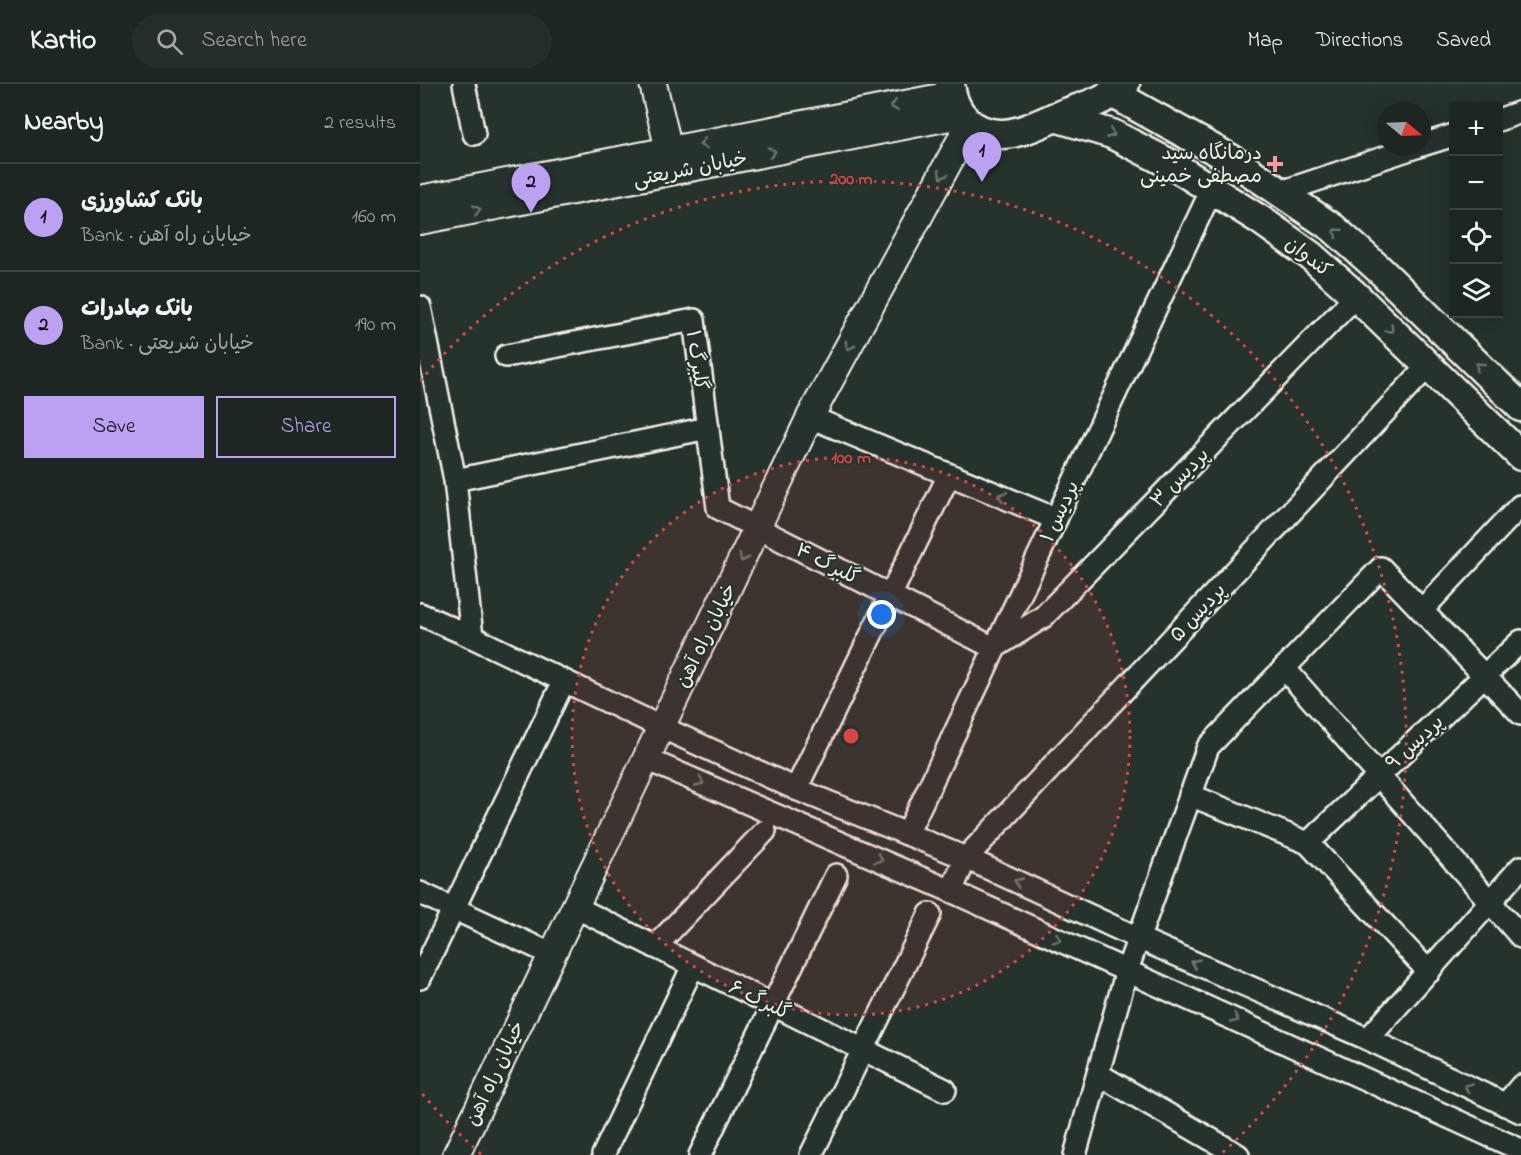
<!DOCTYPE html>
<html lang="en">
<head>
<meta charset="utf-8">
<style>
  body { margin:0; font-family:"Indie Flower","Playpen Sans Arabic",sans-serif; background:#252e2a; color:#f1f3f6 }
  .controls { position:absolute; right:18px; top:18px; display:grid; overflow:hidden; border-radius:0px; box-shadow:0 6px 24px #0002 }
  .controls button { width:54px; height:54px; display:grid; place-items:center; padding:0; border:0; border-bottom:2px solid #3a4340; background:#1c2622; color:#f1f3f6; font:30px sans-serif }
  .compass { position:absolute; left:957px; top:18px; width:54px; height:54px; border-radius:50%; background:#1c2622; box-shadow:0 6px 24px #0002; rotate:109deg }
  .you { position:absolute; left:462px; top:531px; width:21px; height:21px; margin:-15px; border:4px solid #fff; border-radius:50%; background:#1a73e8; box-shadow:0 0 0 9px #1a73e833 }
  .badge { display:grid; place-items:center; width:39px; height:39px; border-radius:50%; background:#bca0f2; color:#111; font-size:20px; font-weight:700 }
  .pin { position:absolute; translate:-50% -50px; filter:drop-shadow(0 2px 3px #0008) }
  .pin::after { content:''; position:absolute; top:32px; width:21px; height:18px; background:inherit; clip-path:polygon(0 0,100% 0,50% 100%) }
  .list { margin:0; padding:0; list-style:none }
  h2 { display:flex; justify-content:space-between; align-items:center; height:78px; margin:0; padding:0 24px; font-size:26px }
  h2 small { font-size:20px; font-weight:400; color:#a0a5a5 }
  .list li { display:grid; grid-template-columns:39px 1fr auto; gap:18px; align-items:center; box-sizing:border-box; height:108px; padding:0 24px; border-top:2px solid #3a4340 }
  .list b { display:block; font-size:22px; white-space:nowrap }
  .list p { margin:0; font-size:20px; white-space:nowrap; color:#a0a5a5 }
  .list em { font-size:20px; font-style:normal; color:#a0a5a5 }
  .actions { display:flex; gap:12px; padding:18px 24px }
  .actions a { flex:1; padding:14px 0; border:2px solid #bca0f2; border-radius:0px; text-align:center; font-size:21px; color:#bca0f2 }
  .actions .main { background:#bca0f2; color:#111 }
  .icon { flex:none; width:33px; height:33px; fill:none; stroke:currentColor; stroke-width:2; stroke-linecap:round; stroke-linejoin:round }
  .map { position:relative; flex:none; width:1101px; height:1071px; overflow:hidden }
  header { display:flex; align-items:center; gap:36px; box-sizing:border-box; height:84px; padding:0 30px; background:#1c2622; border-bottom:2px solid #3a4340 }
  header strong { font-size:28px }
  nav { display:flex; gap:33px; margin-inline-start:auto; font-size:21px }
  .search { width:420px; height:54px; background:#252e2a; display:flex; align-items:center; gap:15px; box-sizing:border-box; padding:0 21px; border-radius:33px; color:#a0a5a5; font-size:22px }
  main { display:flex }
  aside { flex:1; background:#1c2622 }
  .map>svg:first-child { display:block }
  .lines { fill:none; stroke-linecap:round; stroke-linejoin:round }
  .minor-casing { stroke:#f4f1e8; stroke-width:26 }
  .tertiary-casing { stroke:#f4f1e8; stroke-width:30 }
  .secondary-casing { stroke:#f4f1e8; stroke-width:33 }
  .minor { stroke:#26332d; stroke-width:21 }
  .tertiary { stroke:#26332d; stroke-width:26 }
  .secondary { stroke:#26332d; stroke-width:28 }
  .oneway { stroke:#6e766e }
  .ring { fill:none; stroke:#da4645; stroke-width:3; stroke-dasharray:3 6 }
  .poi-dot { fill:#ff9aa2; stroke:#26332d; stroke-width:2 }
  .labels { text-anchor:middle; stroke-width:4.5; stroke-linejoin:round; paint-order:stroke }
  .poi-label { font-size:20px; fill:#f4f1e8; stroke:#26332d; text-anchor:end }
  .street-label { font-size:20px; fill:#f4f1e8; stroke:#26332d }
  .centre { fill:#da4645; stroke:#26332d; stroke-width:3 }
  .ring-label { font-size:18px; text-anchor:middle; font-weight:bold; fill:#da4645; stroke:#26332d; stroke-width:4.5; stroke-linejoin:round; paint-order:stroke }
</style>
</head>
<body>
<header>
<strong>Kartio</strong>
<div class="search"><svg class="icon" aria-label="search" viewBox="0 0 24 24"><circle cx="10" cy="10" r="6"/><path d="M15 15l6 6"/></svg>Search here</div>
<nav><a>Map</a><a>Directions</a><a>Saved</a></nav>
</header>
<main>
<aside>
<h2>Nearby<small>2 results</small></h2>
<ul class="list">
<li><span class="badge">1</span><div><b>بانک کشاورزی</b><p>Bank · خیابان راه آهن</p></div><em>160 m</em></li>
<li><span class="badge">2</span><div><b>بانک صادرات</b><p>Bank · خیابان شریعتی</p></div><em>190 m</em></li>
</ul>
<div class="actions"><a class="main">Save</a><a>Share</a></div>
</aside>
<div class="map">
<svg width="1101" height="1071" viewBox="0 0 1101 1071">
  <rect width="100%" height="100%" fill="#26332d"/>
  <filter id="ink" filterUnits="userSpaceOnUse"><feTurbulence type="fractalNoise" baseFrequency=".0167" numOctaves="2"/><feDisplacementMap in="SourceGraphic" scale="12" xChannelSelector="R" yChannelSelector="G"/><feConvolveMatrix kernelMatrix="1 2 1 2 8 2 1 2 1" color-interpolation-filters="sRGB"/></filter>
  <g filter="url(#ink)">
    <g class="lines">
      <g class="minor-casing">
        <g id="minor">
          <path d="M44,0L54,50"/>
          <path d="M1078,36L1101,28"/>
          <path d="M1002,61L1034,51"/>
          <path d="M861,108L996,63"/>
          <path d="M0,223L35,396L52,553"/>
          <path d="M86,272L274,236L298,424L574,564L623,533L936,212"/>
          <path d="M390,333L636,435"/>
          <path d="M35,396L288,344"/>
          <path d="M1002,526L1100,422"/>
          <path d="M0,530L52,553L241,643L376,705L546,774L718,854L948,955L1101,1028"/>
          <path d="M864,584L1101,853"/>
          <path d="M226,675L531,807L1101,1066"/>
          <path d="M376,705L529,391"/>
          <path d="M770,711L888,759L1009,888"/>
          <path d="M487,750L792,105"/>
          <path d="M888,759L1101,557"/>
          <path d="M531,807L546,774L1008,282"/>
          <path d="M0,809L131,870"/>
          <path d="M155,823L525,1006"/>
          <path d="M235,863L345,747"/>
          <path d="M0,894L144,597"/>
          <path d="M948,955L1101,783"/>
          <path d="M678,990L818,1071"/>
          <path d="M1085,1021L1101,1002"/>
          <path d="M183,1071L273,882"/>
          <path d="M280,1071L416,791"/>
          <path d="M391,1071L510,830"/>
          <path d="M655,1071L707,886L788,663L961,484L1101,630"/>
        </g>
      </g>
      <g class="tertiary-casing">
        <g id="tertiary">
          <path d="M233,0L249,66"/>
          <path d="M0,115L531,11"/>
          <path d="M0,137L540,31"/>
          <path d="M36,1071L390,333L550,39"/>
        </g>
      </g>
      <g class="secondary-casing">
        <g id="secondary">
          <path d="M530,0C533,28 551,50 581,50C602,50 624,37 643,30C665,22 688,16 705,0"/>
          <path d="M694,10L811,75L913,144L960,186L1101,323"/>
          <path d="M635,33L692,50L754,82L842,137L891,172L936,212L1101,372"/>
        </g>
      </g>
      <use href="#minor" class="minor"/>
      <use href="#tertiary" class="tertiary"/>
      <use href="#secondary" class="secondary"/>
    </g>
    <defs><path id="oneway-chevron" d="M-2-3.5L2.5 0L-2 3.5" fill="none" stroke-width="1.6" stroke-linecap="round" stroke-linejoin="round" transform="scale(1.5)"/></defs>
    <g class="oneway">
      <use href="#oneway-chevron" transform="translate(474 22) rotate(169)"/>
      <use href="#oneway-chevron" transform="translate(691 50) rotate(22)"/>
      <use href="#oneway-chevron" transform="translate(283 60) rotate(169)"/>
      <use href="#oneway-chevron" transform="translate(352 68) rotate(-11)"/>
      <use href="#oneway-chevron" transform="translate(522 91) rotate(118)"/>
      <use href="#oneway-chevron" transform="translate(57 126) rotate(-11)"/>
      <use href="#oneway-chevron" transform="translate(917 148) rotate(-140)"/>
      <use href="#oneway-chevron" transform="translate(970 245) rotate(44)"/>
      <use href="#oneway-chevron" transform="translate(429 262) rotate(118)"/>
      <use href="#oneway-chevron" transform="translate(1059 282) rotate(-136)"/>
      <use href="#oneway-chevron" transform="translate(582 412) rotate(-157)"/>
      <use href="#oneway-chevron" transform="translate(323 474) rotate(116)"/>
      <use href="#oneway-chevron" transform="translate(280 698) rotate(23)"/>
      <use href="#oneway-chevron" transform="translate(459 775) rotate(23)"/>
      <use href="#oneway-chevron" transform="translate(598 798) rotate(-155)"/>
      <use href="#oneway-chevron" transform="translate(637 855) rotate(24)"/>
      <use href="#oneway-chevron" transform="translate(775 879) rotate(-156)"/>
      <use href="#oneway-chevron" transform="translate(815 935) rotate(25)"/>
      <use href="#oneway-chevron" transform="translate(1048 1003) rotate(-155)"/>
    </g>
  </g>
  <circle cx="431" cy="652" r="279" fill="#da4645" fill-opacity=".12"/>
  <g class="ring">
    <circle cx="431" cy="652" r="279"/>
    <path d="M61 1070A558 558 0 0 1 0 1007M0 297A558 558 0 1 1 801 1070"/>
  </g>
  <path class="poi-dot" d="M852 71h6v6h6v6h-6v6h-6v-6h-6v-6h6z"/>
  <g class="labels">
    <g class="poi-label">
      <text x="842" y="75">درمانگاه سید<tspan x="842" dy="23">مصطفی خمینی</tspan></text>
    </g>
    <g class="street-label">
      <text transform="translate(270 84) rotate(-11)" y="7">خیابان شریعتی</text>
      <text transform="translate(889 172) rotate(38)" y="7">کندوان</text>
      <text transform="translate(278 276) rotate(82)" y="7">گلبرگ ۱</text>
      <text transform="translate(759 393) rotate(-46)" y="7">پردیس ۳</text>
      <text transform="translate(639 427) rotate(-65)" y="7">پردیس ۱</text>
      <text transform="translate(408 479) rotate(27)" y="7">گلبرگ ۴</text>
      <text transform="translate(777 528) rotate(-47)" y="7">پردیس ۵</text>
      <text transform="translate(285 551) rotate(-64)" y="7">خیابان راه آهن</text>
      <text transform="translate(994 658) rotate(-43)" y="7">پردیس ۹</text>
      <text transform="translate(340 915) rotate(26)" y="7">گلبرگ ۶</text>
      <text transform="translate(74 989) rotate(-65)" y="7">خیابان راه آهن</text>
    </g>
  </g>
  <circle cx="431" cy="652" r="9" class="centre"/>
  <g class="ring-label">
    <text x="431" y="100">200 m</text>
    <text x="431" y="379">100 m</text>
  </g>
</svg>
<div class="controls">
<button>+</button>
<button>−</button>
<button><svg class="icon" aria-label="locate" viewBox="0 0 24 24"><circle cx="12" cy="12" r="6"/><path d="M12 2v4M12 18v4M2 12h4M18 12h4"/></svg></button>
<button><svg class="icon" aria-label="layers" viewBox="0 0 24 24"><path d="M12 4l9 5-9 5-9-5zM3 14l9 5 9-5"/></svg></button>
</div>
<svg class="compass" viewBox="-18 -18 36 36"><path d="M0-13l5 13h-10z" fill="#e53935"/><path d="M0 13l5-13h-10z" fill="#a0a5a5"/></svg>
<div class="you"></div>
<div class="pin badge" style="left:562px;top:98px">1</div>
<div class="pin badge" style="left:111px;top:129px">2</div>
</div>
</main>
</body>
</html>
